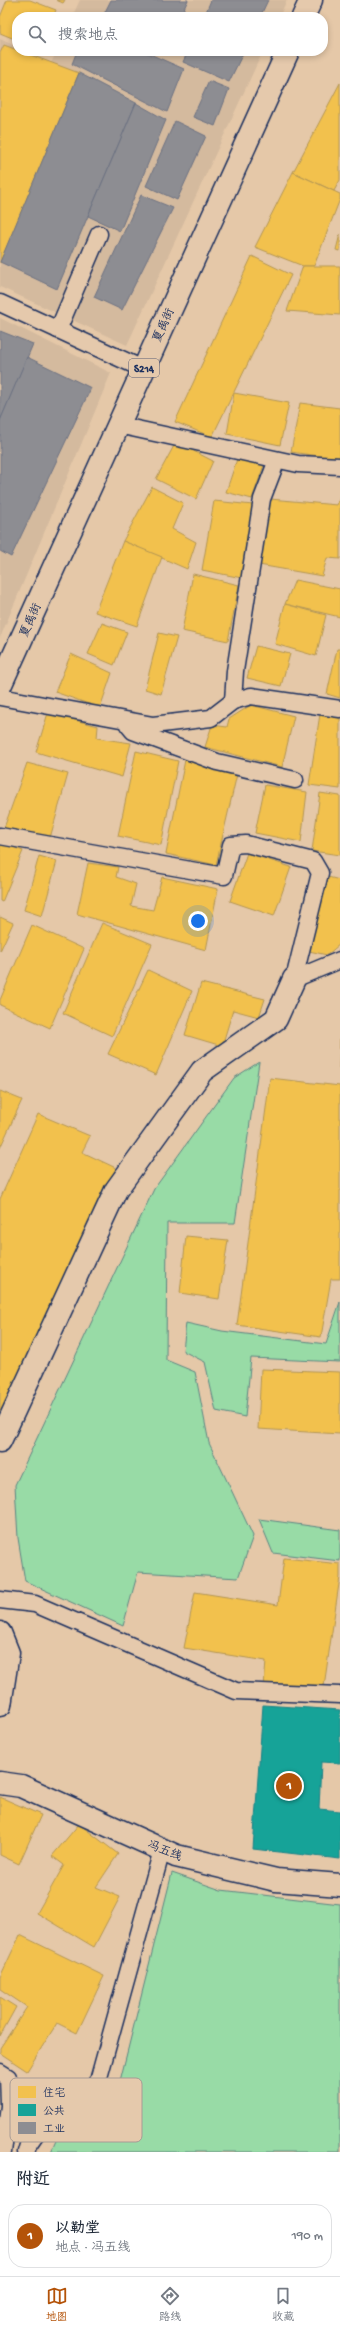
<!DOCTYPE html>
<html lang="zh">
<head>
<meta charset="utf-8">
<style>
  body { margin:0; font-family:"Gochi Hand","LXGW WenKai TC",sans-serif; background:#f6f6f7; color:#1f2937 }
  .you { position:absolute; left:198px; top:921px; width:14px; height:14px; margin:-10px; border:3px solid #fff; border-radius:50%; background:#1a73e8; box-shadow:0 0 0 6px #1a73e833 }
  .badge { display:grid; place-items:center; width:26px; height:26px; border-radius:50%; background:#b45309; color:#fff; font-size:13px; font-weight:700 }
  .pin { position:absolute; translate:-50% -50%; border:2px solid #fff; box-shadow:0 1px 4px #0006 }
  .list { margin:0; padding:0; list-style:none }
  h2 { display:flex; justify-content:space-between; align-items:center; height:52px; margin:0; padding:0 16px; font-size:17px }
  h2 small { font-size:13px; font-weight:400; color:#747a83 }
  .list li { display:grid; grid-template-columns:26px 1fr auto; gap:12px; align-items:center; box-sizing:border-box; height:64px; margin:0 8px 8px; padding:0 8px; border:1px solid #e0e1e3; border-radius:16px }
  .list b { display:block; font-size:15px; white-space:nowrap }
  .list p { margin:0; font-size:13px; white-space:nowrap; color:#747a83 }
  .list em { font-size:13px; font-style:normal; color:#747a83 }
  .icon { flex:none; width:22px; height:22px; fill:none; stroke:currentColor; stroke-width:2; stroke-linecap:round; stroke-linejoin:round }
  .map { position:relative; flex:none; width:340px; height:2152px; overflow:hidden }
  .search { position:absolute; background:#fff; box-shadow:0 2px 6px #0003; left:12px; right:12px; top:12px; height:44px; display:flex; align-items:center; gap:10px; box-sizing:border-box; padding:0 14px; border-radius:16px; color:#747a83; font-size:15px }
  .sheet { height:124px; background:#fff }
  nav { display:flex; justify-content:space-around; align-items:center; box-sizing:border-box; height:56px; border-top:1px solid #e0e1e3; background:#fff; font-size:11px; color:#747a83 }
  nav a { display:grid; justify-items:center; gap:2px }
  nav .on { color:#b45309 }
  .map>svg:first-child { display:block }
  .built { fill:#d4ba9e }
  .green { fill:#98dba6; stroke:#5a8582 }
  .homes { fill:#f2c14e; stroke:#b29553 }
  .public { fill:#17a398; stroke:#188087 }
  .industry { fill:#8d8d92; stroke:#6b7182 }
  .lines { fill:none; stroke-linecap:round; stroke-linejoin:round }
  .lane-casing { stroke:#1b2f5e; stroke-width:19 }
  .street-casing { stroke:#1b2f5e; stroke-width:25 }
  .secondary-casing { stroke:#1b2f5e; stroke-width:25 }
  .primary-casing { stroke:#1b2f5e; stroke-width:25 }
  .lane { stroke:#e5c9ac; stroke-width:16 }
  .street { stroke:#e5c9ac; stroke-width:22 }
  .secondary { stroke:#e5c9ac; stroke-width:22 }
  .primary { stroke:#e5c9ac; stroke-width:22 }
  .labels { text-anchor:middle; stroke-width:4; stroke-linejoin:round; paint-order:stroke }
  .shield { fill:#e5c9ac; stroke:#585d75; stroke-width:1 }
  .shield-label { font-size:11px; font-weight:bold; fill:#1b2f5e }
  .street-label { font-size:12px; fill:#1b2f5e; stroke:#e5c9ac }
  .key { fill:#e5c9ac; stroke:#a89b95; stroke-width:1 }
  .key-label { font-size:11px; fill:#1b2f5e }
</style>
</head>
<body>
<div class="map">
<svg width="340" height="2152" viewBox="0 0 340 2152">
  <rect width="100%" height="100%" fill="#e5c8a8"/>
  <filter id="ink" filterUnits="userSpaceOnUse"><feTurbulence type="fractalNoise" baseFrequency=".025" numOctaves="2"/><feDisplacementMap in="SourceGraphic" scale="8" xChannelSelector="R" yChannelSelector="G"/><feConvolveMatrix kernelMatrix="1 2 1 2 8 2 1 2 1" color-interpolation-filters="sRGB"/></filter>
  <g filter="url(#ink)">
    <g class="built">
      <path d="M80,0H287L279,17H72Z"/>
      <path d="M0,39L17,47V51H25L51,63L57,51H263L127,345L0,287Z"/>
      <path d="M0,318L111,373L0,638Z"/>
    </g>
    <g class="green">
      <path d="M259,1062L235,1223H167L166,1360L195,1372L209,1443L253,1536L238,1578L138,1572L123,1626L25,1581L18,1538L15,1485L154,1189L234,1078Z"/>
      <path d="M340,1302V1362L251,1358L245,1417L216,1411L205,1362L183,1351L186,1323L222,1331L326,1344Z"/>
      <path d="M259,1519L340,1530V1561L273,1553Z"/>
      <path d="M172,1873L221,1890L340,1904V2152H51L58,2136L103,2115L118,2089Z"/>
    </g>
    <g class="homes">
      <path d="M7,0H30L56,10L53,17H17V40L0,33V17Z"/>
      <path d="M56,0H65L63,3Z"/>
      <path d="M4,45L79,73L0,263V53Z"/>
      <path d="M340,83V180L334,191L293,172Z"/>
      <path d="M293,172L340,194V199L314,266H303L255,247Z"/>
      <path d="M340,234V251L336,250Z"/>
      <path d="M252,256L291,275L212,437L175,422Z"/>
      <path d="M303,266H340V315L287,311Z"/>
      <path d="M234,393L289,403L280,445L227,434Z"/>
      <path d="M300,403L340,408V459L291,452Z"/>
      <path d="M176,442L213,461L196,499L156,479Z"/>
      <path d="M237,459L264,465L252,499L226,492Z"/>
      <path d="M152,487L183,503L172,529L196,542L187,569L123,541Z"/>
      <path d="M340,497V559L327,558L322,576L259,565L270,499L337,505Z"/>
      <path d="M214,501L253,505L242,578L202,570Z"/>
      <path d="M123,541L162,557L137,626L95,612Z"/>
      <path d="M193,574L239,585L228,641L182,631Z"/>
      <path d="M295,580L340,589V617L285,604Z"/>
      <path d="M285,604L326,615L316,656L275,644Z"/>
      <path d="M102,623L127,632L114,665L88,654Z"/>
      <path d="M159,633L177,637L161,694L145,689Z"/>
      <path d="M256,646L290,654L281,686L247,678Z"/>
      <path d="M337,649H340V698L327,694Z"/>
      <path d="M71,654L112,673L100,708L55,692Z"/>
      <path d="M251,705L294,716L282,767L205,747L212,725L227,727L229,719Z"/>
      <path d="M48,713L98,726L97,738L131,743L122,777L36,752Z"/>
      <path d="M320,714L340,718V789L309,785Z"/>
      <path d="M136,751L178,761L161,845L118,836Z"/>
      <path d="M185,760L237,774L216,865L166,854Z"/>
      <path d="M27,763L68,774L50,838L4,828Z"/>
      <path d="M265,785L307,792L301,842L255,833Z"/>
      <path d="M320,793L340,796V855L312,851Z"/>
      <path d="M0,842L23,851L2,902L0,901Z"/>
      <path d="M247,853L291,867L274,916L230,901Z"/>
      <path d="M39,856L57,861L42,916L24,910Z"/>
      <path d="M88,863L118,867L116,877L136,884L131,906L153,910L162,877L218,889L206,950L77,914Z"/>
      <path d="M328,877L340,880V944L327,955L309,951Z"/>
      <path d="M0,917L13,923L0,951Z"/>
      <path d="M102,923L152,944L112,1036L63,1013Z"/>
      <path d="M32,925L84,949L50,1028L0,1005V1000Z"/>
      <path d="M148,970L192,991L156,1075L108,1054Z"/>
      <path d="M201,983L265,999L259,1017L233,1010L222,1046L185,1035Z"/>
      <path d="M340,1037V1068H339Z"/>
      <path d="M270,1078L340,1086V1279H331L321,1337L237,1325Z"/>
      <path d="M0,1091L22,1100L0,1148Z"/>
      <path d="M38,1114L90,1136L82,1152L116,1168L0,1420V1199Z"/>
      <path d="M186,1236L228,1240L219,1299L180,1293Z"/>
      <path d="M261,1369L340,1372V1434L258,1429Z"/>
      <path d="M284,1558L340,1564V1577L323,1693L264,1687L266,1661L184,1648L195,1592L278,1605Z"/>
      <path d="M0,1797L41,1815L19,1864L0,1855Z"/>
      <path d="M79,1824L118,1854L96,1887L120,1897L94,1947L37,1913L64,1865L52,1856Z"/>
      <path d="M20,1935L104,1976L77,2033L57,2023L27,2071L0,2053V2048L27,2007L0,1989V1977Z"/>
      <path d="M0,1997L16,2007L0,2036Z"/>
    </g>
    <path class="public" d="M263,1705L340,1710V1763L321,1762L319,1809L340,1811V1859L253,1849Z"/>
    <g class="industry">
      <path d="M111,0H188L180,17H105L103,16Z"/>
      <path d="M211,0H268L260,17H204Z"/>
      <path d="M77,51H143L184,69L167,112L72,64Z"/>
      <path d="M188,51H244L229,82L183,62Z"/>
      <path d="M79,73L136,103L57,289L0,262Z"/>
      <path d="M209,81L229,89L215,126L193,117Z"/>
      <path d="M136,103L166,120L120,231L88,216Z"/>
      <path d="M175,121L206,136L177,200L146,186Z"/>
      <path d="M141,195L173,208L122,310L94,297Z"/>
      <path d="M0,331L33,344L0,421Z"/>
      <path d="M27,357L91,388L11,557L0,551V421Z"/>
    </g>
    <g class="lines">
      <g class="lane-casing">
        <g id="lane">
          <path d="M0,303L143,369"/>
          <path d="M58,330L99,234"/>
          <path d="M118,425L298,464L340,466"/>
          <path d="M0,697L153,725L211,718L233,701L251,696L340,709"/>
          <path d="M233,701L235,671L262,499L277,460"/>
          <path d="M128,725L133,731L217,762L295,780"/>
          <path d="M0,836L224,876L231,845L246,844L313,861L320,873L294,979"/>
          <path d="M294,979L340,960"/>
          <path d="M0,1600L35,1604L236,1691L340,1695"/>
          <path d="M0,2072L8,2077L9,2105L3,2152"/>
          <path d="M26,2152L28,2145L50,2113L85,2099L98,2081L162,1850"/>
        </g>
      </g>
      <g class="street-casing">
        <g id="street">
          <path d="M0,1441L116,1190L202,1071L276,1019L294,979"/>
          <path d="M0,1633L8,1653L0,1705"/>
        </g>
      </g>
      <g class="secondary-casing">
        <path id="secondary" d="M0,1783L21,1786L176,1856L276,1880L340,1885"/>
      </g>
      <g class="primary-casing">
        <g id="primary">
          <path d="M303,17L311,0"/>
          <path d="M0,686L288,51"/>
        </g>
      </g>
      <use href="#lane" class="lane"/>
      <use href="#street" class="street"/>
      <use href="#secondary" class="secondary"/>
      <use href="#primary" class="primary"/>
    </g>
  </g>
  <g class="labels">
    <rect class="shield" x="129" y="359" width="30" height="18" rx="3"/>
    <g class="shield-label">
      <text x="144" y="372">S214</text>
    </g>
    <g class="street-label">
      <text transform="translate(163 325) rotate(-66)" y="4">夏禹街</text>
      <text transform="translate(30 620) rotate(-66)" y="4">夏禹街</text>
      <text transform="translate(165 1850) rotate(22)" y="4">冯五线</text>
    </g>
  </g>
  <rect x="10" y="2078" width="132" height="64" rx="6" class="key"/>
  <rect x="18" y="2086" width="18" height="12" fill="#f2c14e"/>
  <rect x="18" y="2104" width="18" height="12" fill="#17a398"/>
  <rect x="18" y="2122" width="18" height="12" fill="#8d8d92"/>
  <g class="key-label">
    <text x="43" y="2096">住宅</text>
    <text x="43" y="2114">公共</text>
    <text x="43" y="2132">工业</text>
  </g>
</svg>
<div class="you"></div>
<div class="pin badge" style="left:289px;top:1786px">1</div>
<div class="search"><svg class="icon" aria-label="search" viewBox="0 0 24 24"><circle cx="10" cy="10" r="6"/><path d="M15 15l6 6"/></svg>搜索地点</div>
</div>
<section class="sheet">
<h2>附近<small></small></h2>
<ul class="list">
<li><span class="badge">1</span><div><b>以勒堂</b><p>地点 · 冯五线</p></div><em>190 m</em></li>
</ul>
</section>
<nav>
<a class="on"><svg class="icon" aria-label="map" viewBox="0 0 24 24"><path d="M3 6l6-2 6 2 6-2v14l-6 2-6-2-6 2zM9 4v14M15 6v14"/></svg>地图</a>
<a><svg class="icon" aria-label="directions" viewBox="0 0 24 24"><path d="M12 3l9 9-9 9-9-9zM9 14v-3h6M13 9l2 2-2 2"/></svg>路线</a>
<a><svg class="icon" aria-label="saved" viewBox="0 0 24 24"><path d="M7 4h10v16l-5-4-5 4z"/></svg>收藏</a>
</nav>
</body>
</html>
